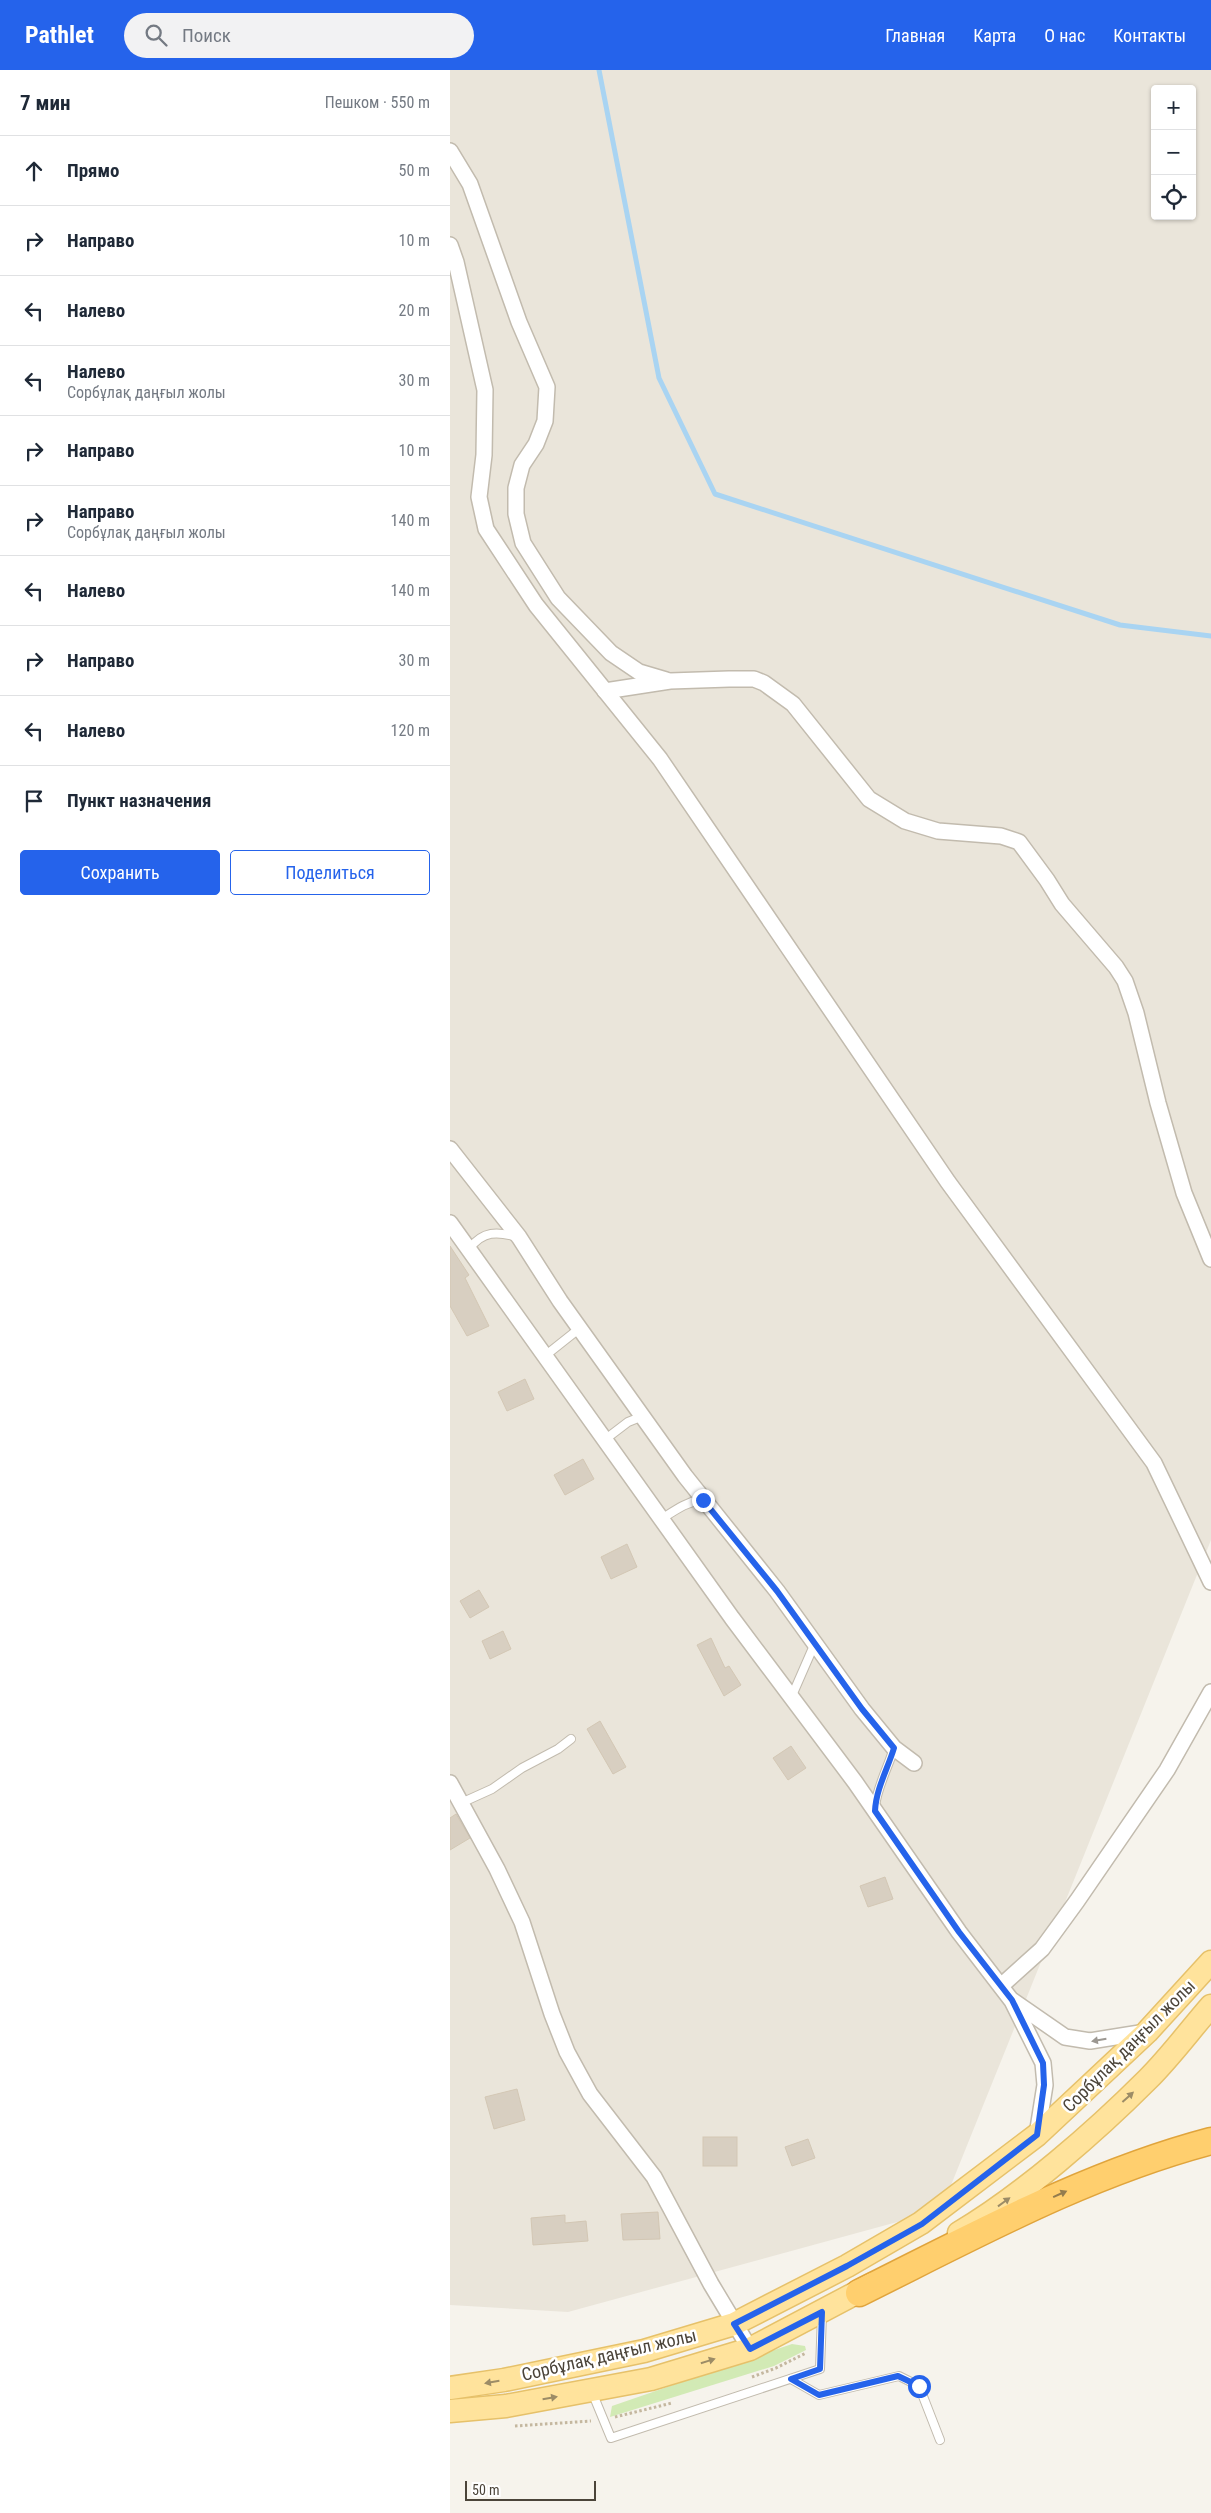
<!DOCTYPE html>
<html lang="ru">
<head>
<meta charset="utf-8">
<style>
  body { margin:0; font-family:"Roboto Condensed",sans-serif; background:#f2f2f3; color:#1f2937 }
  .controls { position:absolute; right:15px; top:15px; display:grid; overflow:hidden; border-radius:5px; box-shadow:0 1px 4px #0004 }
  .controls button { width:45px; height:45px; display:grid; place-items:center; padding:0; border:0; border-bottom:1px solid #e0e1e3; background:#fff; color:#1f2937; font:25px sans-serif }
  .scale { position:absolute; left:15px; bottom:12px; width:131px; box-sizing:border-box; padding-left:5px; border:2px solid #4b4439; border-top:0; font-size:14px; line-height:18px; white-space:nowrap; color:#4b4439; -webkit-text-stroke:4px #fff; paint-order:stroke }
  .stop { position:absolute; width:15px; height:15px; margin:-11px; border:4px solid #2563eb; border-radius:50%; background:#fff }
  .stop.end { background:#2563eb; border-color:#fff; box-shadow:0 1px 5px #0008 }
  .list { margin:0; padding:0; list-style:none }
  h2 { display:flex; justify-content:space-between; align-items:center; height:65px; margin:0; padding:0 20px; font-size:21px }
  h2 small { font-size:16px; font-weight:400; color:#747a83 }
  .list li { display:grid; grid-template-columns:32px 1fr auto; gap:15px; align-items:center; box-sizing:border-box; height:70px; padding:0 20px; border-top:1px solid #e0e1e3 }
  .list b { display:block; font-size:19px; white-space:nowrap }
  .list p { margin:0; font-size:16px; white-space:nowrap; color:#747a83 }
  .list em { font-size:16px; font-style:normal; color:#747a83 }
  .actions { display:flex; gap:10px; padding:15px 20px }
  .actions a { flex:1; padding:11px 0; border:1px solid #2563eb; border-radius:5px; text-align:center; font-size:18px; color:#2563eb }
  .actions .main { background:#2563eb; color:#fff }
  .icon { flex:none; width:28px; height:28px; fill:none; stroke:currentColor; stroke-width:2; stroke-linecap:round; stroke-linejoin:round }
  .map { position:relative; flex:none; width:761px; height:2443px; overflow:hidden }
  header { display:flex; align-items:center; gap:30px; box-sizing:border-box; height:70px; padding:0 25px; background:#2563eb; color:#fff }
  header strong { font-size:24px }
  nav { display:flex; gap:28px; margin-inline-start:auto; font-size:18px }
  .search { width:350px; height:45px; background:#f2f2f3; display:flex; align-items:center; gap:12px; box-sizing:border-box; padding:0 18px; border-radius:28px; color:#747a83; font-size:19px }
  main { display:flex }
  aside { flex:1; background:#fff }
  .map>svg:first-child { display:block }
  .residential { fill:#eae5da; fill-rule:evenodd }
  .green { fill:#d2eab5 }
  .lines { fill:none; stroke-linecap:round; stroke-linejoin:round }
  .stream { stroke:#a9d4f2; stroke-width:5 }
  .building { fill:#d8cfc1; stroke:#d3c7b4 }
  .lane-casing { stroke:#c2bbae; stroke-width:10 }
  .street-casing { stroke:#c2bbae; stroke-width:18 }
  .primary-casing { stroke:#e6c16a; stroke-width:25 }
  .highway-casing { stroke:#e0a43c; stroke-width:29 }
  .path { stroke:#c4b79f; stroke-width:3; stroke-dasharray:2.5 2.5; stroke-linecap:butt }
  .lane { stroke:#fff; stroke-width:8 }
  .street { stroke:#fff; stroke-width:15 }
  .primary { stroke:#ffe39c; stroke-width:22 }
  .highway { stroke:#ffcf6e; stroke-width:26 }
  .oneway { fill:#9c9892 }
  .oneway2 { fill:#9c8c66 }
  .oneway3 { fill:#937c4e }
  .route { stroke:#2563eb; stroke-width:6 }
  .labels { text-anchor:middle; stroke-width:5; stroke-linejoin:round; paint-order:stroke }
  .street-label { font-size:18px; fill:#4b4439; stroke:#fff }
</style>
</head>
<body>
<header>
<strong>Pathlet</strong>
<div class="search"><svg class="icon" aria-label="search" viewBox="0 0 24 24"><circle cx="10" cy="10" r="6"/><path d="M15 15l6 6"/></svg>Поиск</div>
<nav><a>Главная</a><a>Карта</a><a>О нас</a><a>Контакты</a></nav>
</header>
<main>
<aside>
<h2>7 мин<small>Пешком · 550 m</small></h2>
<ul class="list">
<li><svg class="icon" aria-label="ahead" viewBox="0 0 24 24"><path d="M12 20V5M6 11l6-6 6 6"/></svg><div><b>Прямо</b></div><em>50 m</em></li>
<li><svg class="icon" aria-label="right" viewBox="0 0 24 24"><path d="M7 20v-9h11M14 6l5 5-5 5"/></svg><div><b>Направо</b></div><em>10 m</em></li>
<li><svg class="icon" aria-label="left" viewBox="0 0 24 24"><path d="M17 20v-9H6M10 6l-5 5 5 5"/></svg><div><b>Налево</b></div><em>20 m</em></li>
<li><svg class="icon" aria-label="left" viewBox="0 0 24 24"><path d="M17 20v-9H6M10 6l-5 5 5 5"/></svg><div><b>Налево</b><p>Сорбұлақ даңғыл жолы</p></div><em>30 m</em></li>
<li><svg class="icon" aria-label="right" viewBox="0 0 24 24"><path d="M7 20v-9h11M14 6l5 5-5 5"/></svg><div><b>Направо</b></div><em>10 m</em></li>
<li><svg class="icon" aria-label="right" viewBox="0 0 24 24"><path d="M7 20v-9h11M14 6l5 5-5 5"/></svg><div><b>Направо</b><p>Сорбұлақ даңғыл жолы</p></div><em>140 m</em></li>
<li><svg class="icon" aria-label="left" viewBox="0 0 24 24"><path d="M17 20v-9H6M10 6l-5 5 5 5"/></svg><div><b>Налево</b></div><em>140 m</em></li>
<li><svg class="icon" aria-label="right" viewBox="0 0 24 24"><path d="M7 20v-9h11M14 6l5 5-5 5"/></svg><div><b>Направо</b></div><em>30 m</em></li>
<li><svg class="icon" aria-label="left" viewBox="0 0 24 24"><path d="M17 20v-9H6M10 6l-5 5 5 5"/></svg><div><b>Налево</b></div><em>120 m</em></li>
<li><svg class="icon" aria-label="arrive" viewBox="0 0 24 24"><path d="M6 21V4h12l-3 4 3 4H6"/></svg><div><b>Пункт назначения</b></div></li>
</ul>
<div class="actions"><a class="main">Сохранить</a><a>Поделиться</a></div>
</aside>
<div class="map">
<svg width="761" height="2443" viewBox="0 0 761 2443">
  <rect width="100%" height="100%" fill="#f6f3ec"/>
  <path class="residential" d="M0,0H761V1470L491,2140L118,2242L0,2235ZM705,19H742V146H705Z"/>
  <path class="green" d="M342,2274L355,2276L356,2280L324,2296L160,2347L162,2336Z"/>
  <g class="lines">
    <path class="stream" d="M149,0L209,308L265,424L670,555L761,566"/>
  </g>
  <g class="building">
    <path d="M0,1176L19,1205L15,1208L39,1256L17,1266L0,1236Z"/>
    <path d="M75,1309L84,1329L57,1341L48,1322Z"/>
    <path d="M133,1389L144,1409L115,1425L104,1405Z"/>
    <path d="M177,1474L187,1497L161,1509L151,1487Z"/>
    <path d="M29,1520L39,1537L20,1548L10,1531Z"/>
    <path d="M53,1561L61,1579L40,1589L32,1571Z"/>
    <path d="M261,1568L275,1598L279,1596L291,1615L274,1626L247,1575Z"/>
    <path d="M150,1651L176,1697L163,1704L137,1659Z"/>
    <path d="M341,1676L356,1698L338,1710L323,1688Z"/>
    <path d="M6,1744L20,1768L0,1780V1748Z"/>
    <path d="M435,1807L443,1829L418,1837L410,1816Z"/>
    <path d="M67,2019L75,2050L44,2059L35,2027Z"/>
    <rect x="253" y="2067" width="34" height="29"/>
    <path d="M358,2069L365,2088L342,2096L335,2077Z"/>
    <path d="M208,2142L210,2169L173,2170L171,2144Z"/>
    <path d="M115,2145V2153L136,2151L138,2171L83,2175L81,2148Z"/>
  </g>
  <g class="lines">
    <g class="lane-casing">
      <g id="lane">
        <path d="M21,1180L20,1178C33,1161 47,1161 67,1167"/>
        <path d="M96,1285L130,1258"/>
        <path d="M158,1371L157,1368L178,1352L193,1346"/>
        <path d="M215,1451L213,1448C227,1439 237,1432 253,1429"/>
        <path d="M341,1628L365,1573"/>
        <path d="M11,1733L42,1719L72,1698L108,1679L121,1669"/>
        <path d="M425,1737C426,1720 439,1695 444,1678"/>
        <path d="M341,2309L369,2325L449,2306L469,2316L490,2370"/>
        <path d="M142,2322L161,2368L370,2299L372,2245"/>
      </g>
    </g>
    <g class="street-casing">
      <g id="street">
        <path d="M0,81L20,114L69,252L97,317L95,351L86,374L72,395L66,418V444L73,473L108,528L161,583L189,602L216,610"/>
        <path d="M0,175L6,192L35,320L34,385L29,427L36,459L86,535L210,689L498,1112L704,1393L761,1512"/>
        <path d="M155,621L220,611L279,609H304L314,613L343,634L419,729L455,751L488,761L551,766L569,772L597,810L612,834L666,897L675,911L686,943L708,1033L734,1123L761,1189"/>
        <path d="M0,1079L69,1167L110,1231L235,1406L327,1521L412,1639L444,1678L464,1693"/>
        <path d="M0,1153L282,1548L405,1712L509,1862L562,1931L593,1993L595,2015L587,2065"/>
        <path d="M0,1713L47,1799L72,1852L102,1944L117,1982L140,2024L204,2107L261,2214L300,2279"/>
        <path d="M552,1915L592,1879L627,1831L717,1700L761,1622"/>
        <path d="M563,1931L615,1967L640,1971L696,1962"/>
      </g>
    </g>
    <g class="primary-casing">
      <g id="primary">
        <path d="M509,2163C573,2125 645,2062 698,2009C721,1986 740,1960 761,1936"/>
        <path d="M0,2318L54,2310L194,2281L284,2254L397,2196L471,2153L587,2065L697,1962L761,1892"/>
        <path d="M0,2341L56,2336L201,2309L300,2279L423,2214"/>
      </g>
    </g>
    <g class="highway-casing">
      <path id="highway" d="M409,2223C524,2166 636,2104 761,2071"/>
    </g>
    <g class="path">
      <path d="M302,2307L326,2298L356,2283"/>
      <path d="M165,2347L222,2333"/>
      <path d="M65,2356L141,2351"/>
    </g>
    <use href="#lane" class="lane"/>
    <use href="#street" class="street"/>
    <use href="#primary" class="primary"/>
    <use href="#highway" class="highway"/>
  </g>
  <defs><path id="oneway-solid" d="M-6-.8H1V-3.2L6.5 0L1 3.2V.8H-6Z" transform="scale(1.25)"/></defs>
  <use class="oneway" href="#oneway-solid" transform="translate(649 1970) rotate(170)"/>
  <g class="oneway2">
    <use href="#oneway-solid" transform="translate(678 2027) rotate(-42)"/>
    <use href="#oneway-solid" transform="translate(554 2132) rotate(-36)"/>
    <use href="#oneway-solid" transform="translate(258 2291) rotate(-17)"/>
    <use href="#oneway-solid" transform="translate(42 2312) rotate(170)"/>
    <use href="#oneway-solid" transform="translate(100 2328) rotate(-10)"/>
  </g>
  <use class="oneway3" href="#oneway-solid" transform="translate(610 2124) rotate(-24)"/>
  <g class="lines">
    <path class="route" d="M253,1430L327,1521L412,1639L444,1678C438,1698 426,1719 425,1741L509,1862L562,1930L593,1993L594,2015L587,2065L472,2154L397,2196L284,2254L300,2279L372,2242L370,2299L341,2309L369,2325L448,2306L469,2316"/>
  </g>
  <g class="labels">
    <g class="street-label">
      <text transform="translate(679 1976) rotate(-45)" y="6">Сорбұлақ даңғыл жолы</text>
      <text transform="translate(159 2285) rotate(-13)" y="6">Сорбұлақ даңғыл жолы</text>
    </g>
  </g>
</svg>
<div class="controls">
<button>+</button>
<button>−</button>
<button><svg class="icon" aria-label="locate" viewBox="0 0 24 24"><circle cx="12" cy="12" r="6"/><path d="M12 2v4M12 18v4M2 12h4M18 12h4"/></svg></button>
</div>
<div class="scale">50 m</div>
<div class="stop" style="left:469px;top:2316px"></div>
<div class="stop end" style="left:253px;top:1430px"></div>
</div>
</main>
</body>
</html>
